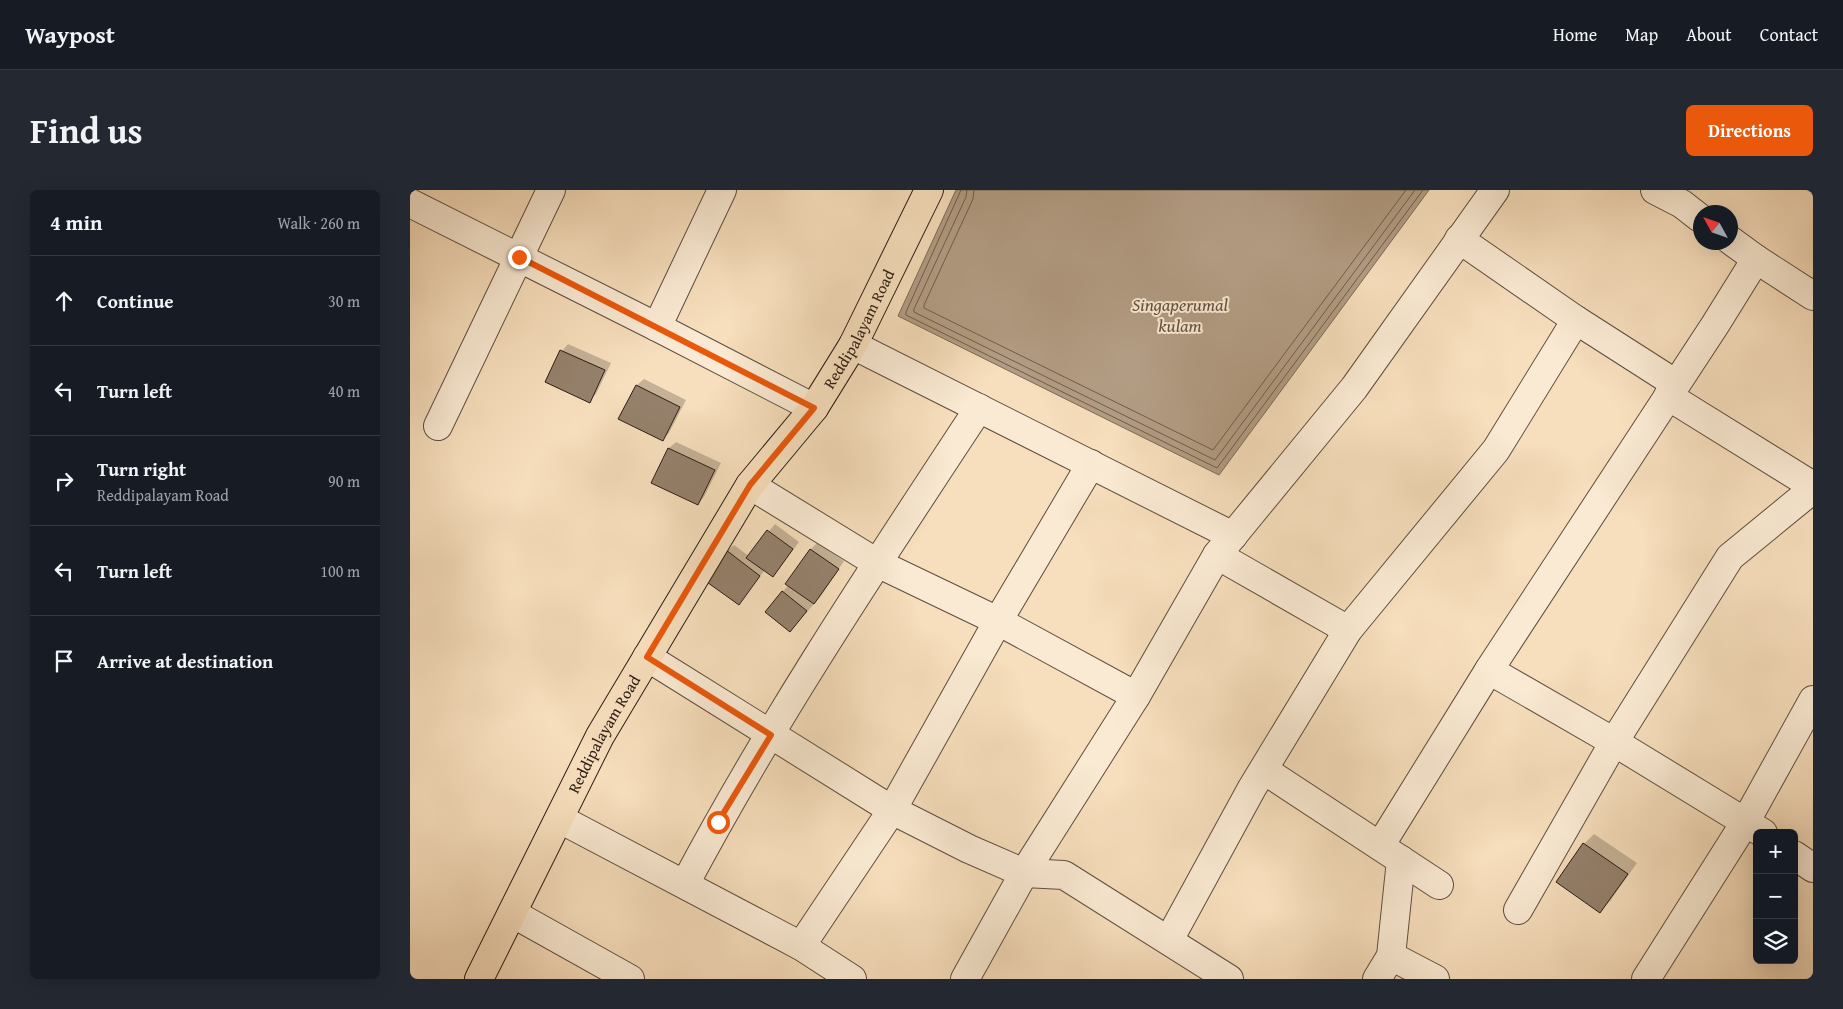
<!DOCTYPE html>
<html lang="en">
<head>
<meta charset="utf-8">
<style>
  body { margin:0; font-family:"Gentium Book Plus",serif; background:#242831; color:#f1f3f6 }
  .controls { position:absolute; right:15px; bottom:15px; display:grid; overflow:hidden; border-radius:8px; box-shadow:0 5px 20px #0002 }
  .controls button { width:45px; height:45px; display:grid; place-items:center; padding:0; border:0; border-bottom:1px solid #363941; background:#171b24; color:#f1f3f6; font:25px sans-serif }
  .compass { position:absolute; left:1283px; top:15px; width:45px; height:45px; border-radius:50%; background:#171b24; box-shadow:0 5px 20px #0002; rotate:310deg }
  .stop { position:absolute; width:15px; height:15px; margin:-11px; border:4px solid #ea580c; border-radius:50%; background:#fff }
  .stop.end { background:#ea580c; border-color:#fff; box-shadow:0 1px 5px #0008 }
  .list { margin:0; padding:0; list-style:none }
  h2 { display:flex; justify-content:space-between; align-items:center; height:65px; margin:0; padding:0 20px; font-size:21px }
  h2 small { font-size:16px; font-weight:400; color:#9ea1a6 }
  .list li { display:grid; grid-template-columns:32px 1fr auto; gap:15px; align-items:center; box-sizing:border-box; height:90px; padding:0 20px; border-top:1px solid #363941 }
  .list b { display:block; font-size:19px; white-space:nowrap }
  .list p { margin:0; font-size:16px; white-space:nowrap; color:#9ea1a6 }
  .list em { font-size:16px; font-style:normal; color:#9ea1a6 }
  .icon { flex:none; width:28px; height:28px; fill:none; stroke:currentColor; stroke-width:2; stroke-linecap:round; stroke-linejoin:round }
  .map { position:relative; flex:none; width:1403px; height:789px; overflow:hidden; border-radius:8px }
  header { display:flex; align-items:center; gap:30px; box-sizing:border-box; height:70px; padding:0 25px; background:#171b24; border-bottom:1px solid #363941 }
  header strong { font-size:24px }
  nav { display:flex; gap:28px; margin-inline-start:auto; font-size:18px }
  .intro { display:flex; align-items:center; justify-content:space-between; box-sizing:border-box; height:120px; padding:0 30px }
  h1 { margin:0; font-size:35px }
  .button { padding:12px 22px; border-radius:8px; background:#ea580c; color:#fff; font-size:18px; font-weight:700 }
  main { display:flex; gap:30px; padding:0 30px }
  aside { flex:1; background:#171b24; border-radius:8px; box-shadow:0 5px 20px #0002 }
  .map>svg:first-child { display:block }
  .water { fill:#b29c83; stroke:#7c6957 }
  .shadow { fill:#0003 }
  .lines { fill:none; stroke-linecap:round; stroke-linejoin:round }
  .shore { stroke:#6e5c4c; stroke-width:1 }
  .building { fill:#95816c; stroke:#2b1d15 }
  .minor-casing { stroke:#5e4d3f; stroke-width:30 }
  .major-casing { stroke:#2b1d15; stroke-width:30 }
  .minor { stroke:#faead3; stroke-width:28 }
  .major { stroke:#f7debc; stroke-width:28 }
  .route { stroke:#ea580c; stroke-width:6 }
  .labels { text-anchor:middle; stroke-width:4; stroke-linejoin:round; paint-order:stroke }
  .street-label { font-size:16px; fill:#2b1d15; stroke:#faead3 }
  .water-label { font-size:18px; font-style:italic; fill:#615041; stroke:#faead3 }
</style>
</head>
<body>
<header>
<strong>Waypost</strong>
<nav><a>Home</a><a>Map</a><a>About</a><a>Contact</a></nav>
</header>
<div class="intro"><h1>Find us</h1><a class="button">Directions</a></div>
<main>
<aside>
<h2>4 min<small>Walk · 260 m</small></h2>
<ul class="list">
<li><svg class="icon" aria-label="ahead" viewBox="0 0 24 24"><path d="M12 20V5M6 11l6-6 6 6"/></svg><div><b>Continue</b></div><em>30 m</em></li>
<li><svg class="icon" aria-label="left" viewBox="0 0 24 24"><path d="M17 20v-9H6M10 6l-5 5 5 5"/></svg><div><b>Turn left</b></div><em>40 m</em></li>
<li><svg class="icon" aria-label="right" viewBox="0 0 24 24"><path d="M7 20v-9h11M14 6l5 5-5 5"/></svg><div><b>Turn right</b><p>Reddipalayam Road</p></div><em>90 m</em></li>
<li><svg class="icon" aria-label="left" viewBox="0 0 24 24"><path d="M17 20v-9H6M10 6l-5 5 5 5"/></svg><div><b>Turn left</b></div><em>100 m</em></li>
<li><svg class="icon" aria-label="arrive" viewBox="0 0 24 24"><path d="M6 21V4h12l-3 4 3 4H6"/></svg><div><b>Arrive at destination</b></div></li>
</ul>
</aside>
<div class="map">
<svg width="1403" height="789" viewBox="0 0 1403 789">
  <rect width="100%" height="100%" fill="#f7debc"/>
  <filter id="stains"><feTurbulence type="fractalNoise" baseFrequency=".004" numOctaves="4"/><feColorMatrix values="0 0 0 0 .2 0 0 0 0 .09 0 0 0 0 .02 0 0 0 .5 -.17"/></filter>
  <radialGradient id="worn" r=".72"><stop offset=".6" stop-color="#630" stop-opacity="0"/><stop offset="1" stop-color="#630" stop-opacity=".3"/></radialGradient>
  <path class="water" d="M546,0H1019L809,285L488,126Z"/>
  <g class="shadow">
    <path d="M158,154L201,173L186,204L179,211L152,161Z"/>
    <path d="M234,189L276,210L259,243L252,250L210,229L227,195Z"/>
    <path d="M266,252L311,273L294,307L288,314L243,292L259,258Z"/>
    <path d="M365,334L389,352L369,379L363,386L355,380L329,414L317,361L324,355L339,366Z"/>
    <path d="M407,353L434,371L411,406L380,441L372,402L379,395L377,394L401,359Z"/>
    <path d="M1184,644L1227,673L1200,711L1190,721L1174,654Z"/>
  </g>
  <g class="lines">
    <g class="shore">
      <path d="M551,0L496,122V125L807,278L1013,0"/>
      <path d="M557,0L556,7L504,119V122L805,270L1005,0"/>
      <path d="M564,0L563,9L514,115V118L803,260L996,0"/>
    </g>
  </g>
  <g class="building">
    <path d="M150,160L195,180L180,213L135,192Z"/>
    <path d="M226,195L270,217L253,251L208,229Z"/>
    <path d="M258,258L305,280L288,315L241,293Z"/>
    <path d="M357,340L383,359L363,387L336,368Z"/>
    <path d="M400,359L429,379L404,414L375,394Z"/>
    <path d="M316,360L350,386L329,415L294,390Z"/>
    <path d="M372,401L397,421L380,442L355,422Z"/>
    <path d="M1173,653L1218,684L1190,723L1146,692Z"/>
  </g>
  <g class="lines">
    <g class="minor-casing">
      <g id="minor">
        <path d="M1245,0L1272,14L1290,28"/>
        <path d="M0,13L247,137L404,218"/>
        <path d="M1320,50L1346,69L1403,106"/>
        <path d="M1346,69L1305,135L1079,480L1204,552L1353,643"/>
        <path d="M1166,130L1266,194"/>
        <path d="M247,137L312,0"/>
        <path d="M443,155L823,346"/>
        <path d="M1258,206L1403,296"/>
        <path d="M28,236L141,0"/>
        <path d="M340,295L467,373L588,431L726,506L807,365L944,198L1085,0"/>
        <path d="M807,365L938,440"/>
        <path d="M237,467L482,620L559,659L614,683L654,685L819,789"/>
        <path d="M854,580L1029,695"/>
        <path d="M150,629L391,756L442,789"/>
        <path d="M970,656L1079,480"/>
        <path d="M1384,665L1403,678"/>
        <path d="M275,694C362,530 467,373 569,218"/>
        <path d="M1108,720L1204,552L1320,367L1403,299"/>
        <path d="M102,723L220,789"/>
        <path d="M759,750L842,598L938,440L1086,260L1166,130L1049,49"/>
        <path d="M391,756L482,620L588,431L681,274"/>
        <path d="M981,766L1025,789"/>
        <path d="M555,789L614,683L726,506"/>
        <path d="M967,789L981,766L991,670"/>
        <path d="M1236,789L1336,631L1403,510"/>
      </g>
    </g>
    <g class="major-casing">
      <g id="major">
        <path id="s1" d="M69,789L190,546L340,295L404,218L443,155L519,0"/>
      </g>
    </g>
    <use href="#minor" class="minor"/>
    <use href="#major" class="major"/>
  </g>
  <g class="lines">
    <path class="route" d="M109,67L404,218L340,295L237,467L361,545L308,632"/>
  </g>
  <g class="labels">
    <g class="street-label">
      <text dy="6" stroke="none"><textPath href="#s1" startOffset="755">Reddipalayam Road</textPath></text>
      <text dy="6" stroke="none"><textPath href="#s1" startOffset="275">Reddipalayam Road</textPath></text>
    </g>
    <g class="water-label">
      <text x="770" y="121">Singaperumal<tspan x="770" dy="21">kulam</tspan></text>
    </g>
  </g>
  <rect width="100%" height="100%" filter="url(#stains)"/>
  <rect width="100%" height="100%" fill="url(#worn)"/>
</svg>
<div class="controls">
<button>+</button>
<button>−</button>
<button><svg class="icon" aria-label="layers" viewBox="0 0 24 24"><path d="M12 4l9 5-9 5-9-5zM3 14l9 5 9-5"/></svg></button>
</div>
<svg class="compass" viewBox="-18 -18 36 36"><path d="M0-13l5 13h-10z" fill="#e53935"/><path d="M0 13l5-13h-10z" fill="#9ea1a6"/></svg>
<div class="stop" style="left:308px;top:632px"></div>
<div class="stop end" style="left:109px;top:67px"></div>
</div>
</main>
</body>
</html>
